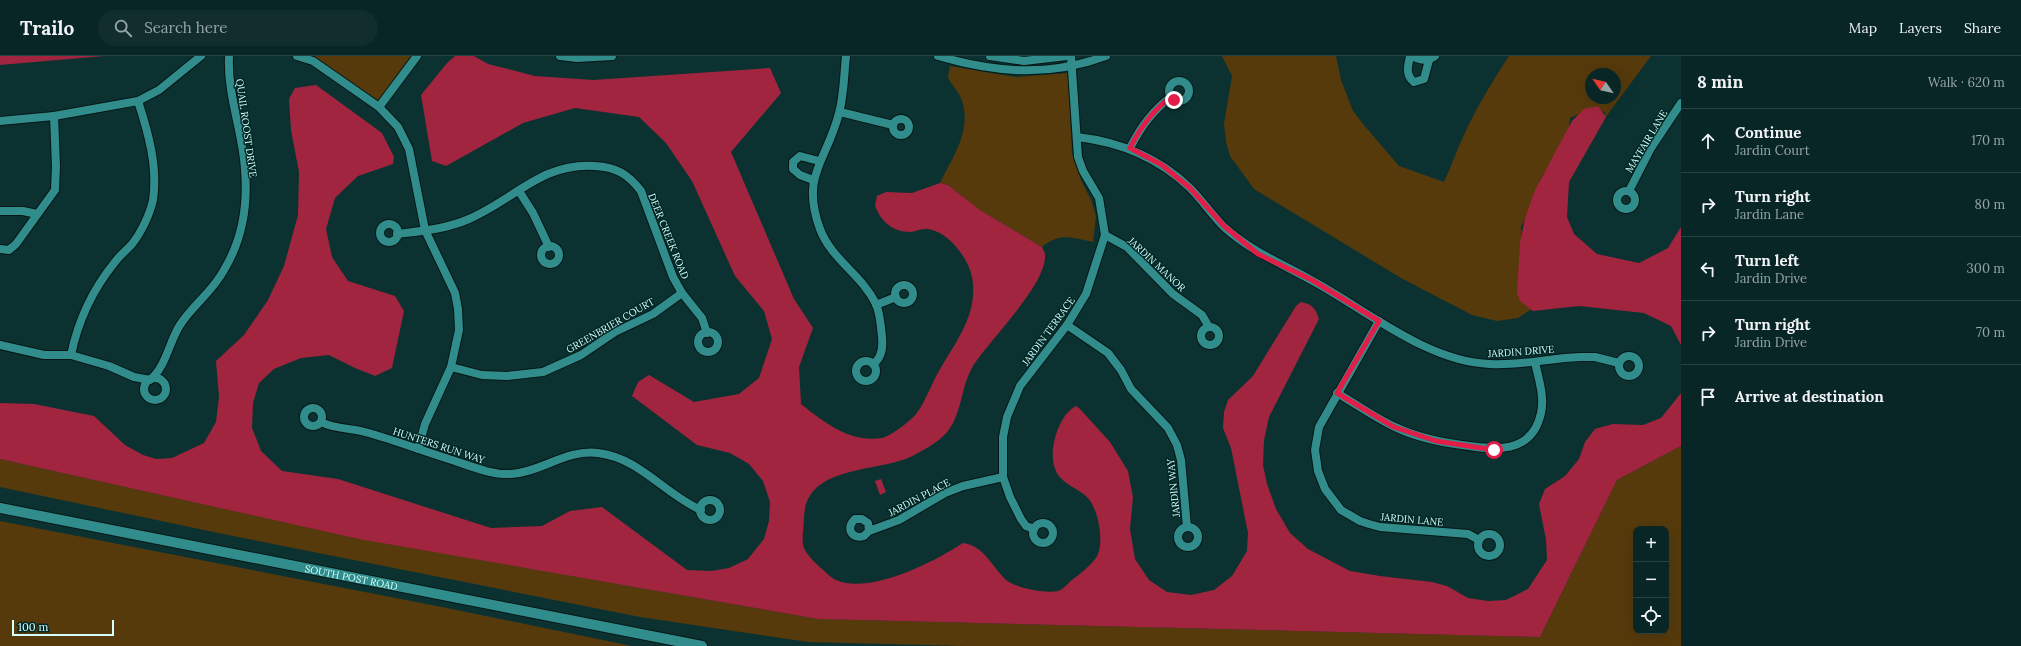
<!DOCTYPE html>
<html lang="en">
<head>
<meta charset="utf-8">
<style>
  body { margin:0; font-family:Lora,serif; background:#112e2d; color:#f1f3f6 }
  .controls { position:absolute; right:12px; bottom:12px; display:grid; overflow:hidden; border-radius:8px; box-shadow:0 4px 16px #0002 }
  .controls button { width:36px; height:36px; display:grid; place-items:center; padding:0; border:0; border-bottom:1px solid #294342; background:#082625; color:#f1f3f6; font:20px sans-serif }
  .compass { position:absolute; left:1585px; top:12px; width:36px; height:36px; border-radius:50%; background:#082625; box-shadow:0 4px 16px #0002; rotate:304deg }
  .scale { position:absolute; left:12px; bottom:10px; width:102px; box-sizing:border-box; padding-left:4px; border:2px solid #d5fffd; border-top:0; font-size:11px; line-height:14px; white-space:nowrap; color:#d5fffd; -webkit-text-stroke:3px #002827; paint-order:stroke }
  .stop { position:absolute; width:12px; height:12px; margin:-9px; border:3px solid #e11d48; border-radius:50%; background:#fff }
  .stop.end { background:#e11d48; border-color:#fff; box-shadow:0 1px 4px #0008 }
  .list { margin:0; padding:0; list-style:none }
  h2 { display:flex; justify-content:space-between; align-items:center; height:52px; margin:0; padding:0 16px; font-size:17px }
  h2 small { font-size:13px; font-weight:400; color:#98a5a7 }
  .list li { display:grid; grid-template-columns:26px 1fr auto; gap:12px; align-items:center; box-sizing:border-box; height:64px; padding:0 16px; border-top:1px solid #294342 }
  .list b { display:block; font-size:15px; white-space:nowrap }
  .list p { margin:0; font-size:13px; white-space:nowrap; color:#98a5a7 }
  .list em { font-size:13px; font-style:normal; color:#98a5a7 }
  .icon { flex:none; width:22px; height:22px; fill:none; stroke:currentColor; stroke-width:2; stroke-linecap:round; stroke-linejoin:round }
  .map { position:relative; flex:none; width:1681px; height:590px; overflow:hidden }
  header { display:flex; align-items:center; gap:24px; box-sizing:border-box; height:56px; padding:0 20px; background:#082625; border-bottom:1px solid #294342 }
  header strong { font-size:19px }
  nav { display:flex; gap:22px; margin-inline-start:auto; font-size:14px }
  .search { width:280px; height:36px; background:#112e2d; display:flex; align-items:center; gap:10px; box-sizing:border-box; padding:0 14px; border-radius:22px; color:#98a5a7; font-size:15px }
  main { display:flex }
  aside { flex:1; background:#082625 }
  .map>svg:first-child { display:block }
  .green { fill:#563a0c; fill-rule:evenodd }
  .water { fill:#a1253f }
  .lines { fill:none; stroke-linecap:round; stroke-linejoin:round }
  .minor-casing { stroke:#071716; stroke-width:10 }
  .tertiary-casing { stroke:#071716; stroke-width:12 }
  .minor { stroke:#318d8c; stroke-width:8 }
  .tertiary { stroke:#318d8c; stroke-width:10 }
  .route { stroke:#e11d48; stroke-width:5 }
  .labels { text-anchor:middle; stroke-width:3; stroke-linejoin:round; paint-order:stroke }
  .street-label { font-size:10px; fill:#d5fffd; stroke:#002827 }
</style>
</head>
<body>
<header>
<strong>Trailo</strong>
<div class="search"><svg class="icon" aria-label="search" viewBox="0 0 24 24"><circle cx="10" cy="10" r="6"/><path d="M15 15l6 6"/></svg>Search here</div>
<nav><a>Map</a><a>Layers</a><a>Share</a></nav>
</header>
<main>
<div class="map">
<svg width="1681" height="590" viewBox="0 0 1681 590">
  <rect width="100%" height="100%" fill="#0b3231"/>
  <g class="green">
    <path d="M297,0H417L379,51L313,5Z"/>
    <path d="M1222,0H1336L1341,24L1353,55L1363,68L1399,110L1444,126C1451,111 1456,96 1463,81C1476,52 1492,26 1509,0H1651L1605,62V57L1595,51L1570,62L1568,83L1558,101L1545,115L1539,126L1538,133L1521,171L1523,200L1521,221L1518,228L1519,236L1535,251L1518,262L1497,265L1472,259L1401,222L1254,133L1230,100L1226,86L1224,68L1232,20ZM1591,18H1615V42H1591Z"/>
    <path d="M950,10L1015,21L1068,17L1072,97L1081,124L1091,144L1096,160L1093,186C1071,182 1061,176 1042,191L980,154L948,129L940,127C952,102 972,75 962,45C960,37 952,29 948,22Z"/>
    <path d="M1681,390V590H965L808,586L640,561L223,478L0,431V403L356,482L818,563L1540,581L1617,424ZM1636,473H1666V575H1636Z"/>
    <path d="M0,465L442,551L632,590H0Z"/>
  </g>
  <g class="water">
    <path d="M0,0H104L0,9Z"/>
    <path d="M455,0H474L488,8L535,20L593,24L770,12L781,37L731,96L794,243L813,272L799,311L801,348C824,366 849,387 882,382C891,380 910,365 916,358C926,345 931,328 939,315C949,297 963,278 969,259C974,245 975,227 970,214C964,197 947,176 928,173C922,172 916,176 910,176C893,176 880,165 875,149L877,140L886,136L912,137L940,127L948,129L980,154L1042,191C1043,193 1045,196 1045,199C1047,228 989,285 973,310C961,330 962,357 948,375C941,384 926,393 916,398C883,418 805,406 804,462C804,470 801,485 804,492C807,499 816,508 822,513C826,516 831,522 836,524C870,539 934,506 963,487C984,490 991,509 1005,523C1014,532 1046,538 1058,535C1063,534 1068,527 1072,524C1079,519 1095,506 1098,498C1104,483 1098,451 1086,440C1077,432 1061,427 1056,415C1047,397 1058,359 1076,350L1080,353L1110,386L1128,415L1133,441L1130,473L1135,503L1149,524L1167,536L1191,539L1214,534L1232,520L1247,495L1248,477L1231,392L1223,372L1224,356L1228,344L1253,320L1296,250L1301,246C1312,248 1316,253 1319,263L1269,361L1264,384L1263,409L1267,428L1276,453L1290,477L1308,493L1350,515L1380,520L1432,526L1447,530L1468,542L1488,545L1506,544L1528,533L1547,504L1546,484L1539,448L1545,433L1565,420L1579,403L1585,386L1595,373L1613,368L1643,369L1661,362L1681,337V390L1617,424L1540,581L818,563L359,483L0,403V347L34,348L94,360L125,389L143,399L156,403L172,402L204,387L216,366L219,341L216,305L244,279L268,244L284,210L298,159L299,116L291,74L289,43L295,32L316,29L382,77L394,101L393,108L358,120L335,142L326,173L332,201L348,225L395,240L404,255L392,312L375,320L355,312L329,299L301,302L274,313L259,327L253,347L252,372L261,395L282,415L338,423L491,472L542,470L570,455L602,451L687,514L711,515L729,512L748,503L764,483L769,465L770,446L763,425L749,408L730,397L697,389L632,340L638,326L649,319L694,346L739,338L759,322L772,283L764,255L735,220L692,125L666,87L639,61L575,52L523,67L446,110L432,105L421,39L447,7Z"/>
    <path d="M1598,50L1606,61L1569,126L1567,161L1574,178L1597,198L1639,207L1668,192L1681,171V289L1671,270L1644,257L1579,250L1533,255L1520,245L1517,237L1520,187L1525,162L1535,134L1572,65L1584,53Z"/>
    <path d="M881,423L886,436L880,439L875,425Z"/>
  </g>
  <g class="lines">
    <g class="minor-casing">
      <g id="minor">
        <path d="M297,0L313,5L379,51L398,71L409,93L425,174L455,237L458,253L459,274L451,311L425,368L418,393"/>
        <path d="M560,0L577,2L612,0"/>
        <path d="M846,0C844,19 844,39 839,57C827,105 800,119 820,173C831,203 862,219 876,248C880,257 881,270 882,281C883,291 882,302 873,308"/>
        <path d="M938,0C996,17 1049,21 1106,0"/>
        <path d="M990,0L1024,5L1067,0"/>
        <path d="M1410,0C1408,10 1405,19 1414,26L1424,23L1429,4"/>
        <path d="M1412,0C1421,4 1427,6 1435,0"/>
        <circle cx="1179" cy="35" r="10"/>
        <path d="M379,51L417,0"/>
        <path d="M840,56L893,69"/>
        <circle cx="901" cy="71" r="8"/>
        <path d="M0,65L54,60L138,45L159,34L201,0"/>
        <path d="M1077,81C1121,86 1158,101 1190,132C1202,144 1212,159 1224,171C1252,196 1279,206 1311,224C1365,253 1427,306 1490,308C1520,310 1550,302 1580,301H1595L1619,307"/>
        <path d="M1130,92C1140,72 1153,54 1171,41"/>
        <path d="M813,124L800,119L793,113V106L800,100L819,105"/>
        <circle cx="1626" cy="144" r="9"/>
        <path d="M519,135L533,157L549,191"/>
        <path d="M1629,135L1651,92L1681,47"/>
        <path d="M0,155H23L37,158"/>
        <circle cx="389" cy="177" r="9"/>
        <path d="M397,178C422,175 446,173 469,163C514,144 542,106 595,110C616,111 628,118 641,135L673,221L682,237L702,262L707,277"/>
        <path d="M1105,179L1127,191L1173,238L1202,259L1209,271"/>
        <circle cx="550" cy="199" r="9"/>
        <path d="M0,193L9,194L16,188L55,134L56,110L54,60"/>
        <circle cx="904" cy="238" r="9"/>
        <path d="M876,249L896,241"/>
        <path d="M1379,265L1319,371L1315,394L1318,415L1325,433L1341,454L1360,465L1369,468L1380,471L1468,478L1479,484"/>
        <path d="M1067,269L1108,297L1121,314L1131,333L1168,372L1177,389L1181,404L1187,471"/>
        <circle cx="1210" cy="280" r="9"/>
        <circle cx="708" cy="286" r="10"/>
        <path d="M0,289L44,299H71L109,310L134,321L150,324C166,311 169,286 180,269C193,249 213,235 224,214C242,184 248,149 245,114C243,76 227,39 229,0"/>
        <path d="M71,299C78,265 93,233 115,206C120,199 127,194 132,188C141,177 150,158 153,144C158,110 148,76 138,45"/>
        <circle cx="1629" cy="310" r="10"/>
        <circle cx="866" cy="315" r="10"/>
        <path d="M451,311L482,319L507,320L543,316L581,299L615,276L653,258L682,237"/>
        <circle cx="155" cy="333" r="11"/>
        <path d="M1337,337C1356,348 1375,362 1395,371C1416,381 1439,386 1462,389C1494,394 1532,399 1541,357C1545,341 1538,321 1535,306"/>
        <circle cx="313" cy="361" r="9"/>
        <path d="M321,366C335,373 350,372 365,376C395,384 425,396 455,405C473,411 492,419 511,418C542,416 566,393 598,397C640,402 664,438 701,454"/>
        <circle cx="710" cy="454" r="10"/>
        <circle cx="1043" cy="477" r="10"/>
        <circle cx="1188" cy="481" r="10"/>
        <path d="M1034,473L1026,470L1021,463L1010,441L1003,421V381L1007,361L1020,330L1067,269L1086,238L1105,179L1099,142L1083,115L1078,101L1071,0"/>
        <path d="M869,475L868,467L862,463H855C845,472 852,484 864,480L869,475L899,464L945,437L963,430L1003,421"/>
        <circle cx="1489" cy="489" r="11"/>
      </g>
    </g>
    <g class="tertiary-casing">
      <g id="tertiary">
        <path id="s1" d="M0,452L702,590"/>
      </g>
    </g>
    <use href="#minor" class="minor"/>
    <use href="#tertiary" class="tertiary"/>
  </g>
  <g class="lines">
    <path class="route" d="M1174,44L1171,41C1153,54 1140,72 1130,92L1162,109L1190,132L1224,170L1258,198L1312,224L1379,265L1337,337L1394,371L1436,385L1494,394"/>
  </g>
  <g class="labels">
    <g class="street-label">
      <text transform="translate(247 72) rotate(82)" y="4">QUAIL ROOST DRIVE</text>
      <text transform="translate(1646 85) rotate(-59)" y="4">MAYFAIR LANE</text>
      <text transform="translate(669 180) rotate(68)" y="4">DEER CREEK ROAD</text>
      <text transform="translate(1157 208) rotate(43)" y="4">JARDIN MANOR</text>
      <text transform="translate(610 269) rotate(-30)" y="4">GREENBRIER COURT</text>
      <text transform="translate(1048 275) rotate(-54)" y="4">JARDIN TERRACE</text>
      <text transform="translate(1521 295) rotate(-4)" y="4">JARDIN DRIVE</text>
      <text transform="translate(439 389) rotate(18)" y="4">HUNTERS RUN WAY</text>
      <text transform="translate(1173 432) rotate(-96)" y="4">JARDIN WAY</text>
      <text transform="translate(919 441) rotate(-28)" y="4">JARDIN PLACE</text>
      <text transform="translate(1412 463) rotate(5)" y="4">JARDIN LANE</text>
      <text dy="4" stroke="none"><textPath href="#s1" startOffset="358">SOUTH POST ROAD</textPath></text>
    </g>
  </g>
</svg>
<div class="controls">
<button>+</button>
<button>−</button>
<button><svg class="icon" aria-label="locate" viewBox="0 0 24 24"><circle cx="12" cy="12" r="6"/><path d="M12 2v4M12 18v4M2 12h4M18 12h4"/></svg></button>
</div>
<svg class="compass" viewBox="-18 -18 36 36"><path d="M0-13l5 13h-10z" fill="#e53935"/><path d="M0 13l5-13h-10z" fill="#98a5a7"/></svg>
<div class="scale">100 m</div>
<div class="stop" style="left:1494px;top:394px"></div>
<div class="stop end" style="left:1174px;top:44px"></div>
</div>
<aside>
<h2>8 min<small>Walk · 620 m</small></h2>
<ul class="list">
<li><svg class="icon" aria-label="ahead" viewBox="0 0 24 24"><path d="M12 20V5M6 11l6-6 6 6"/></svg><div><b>Continue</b><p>Jardin Court</p></div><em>170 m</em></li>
<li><svg class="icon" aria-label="right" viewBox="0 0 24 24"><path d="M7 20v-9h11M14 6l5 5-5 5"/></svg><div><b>Turn right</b><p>Jardin Lane</p></div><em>80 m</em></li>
<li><svg class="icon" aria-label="left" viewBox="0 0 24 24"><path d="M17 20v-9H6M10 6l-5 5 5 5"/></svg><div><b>Turn left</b><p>Jardin Drive</p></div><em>300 m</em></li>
<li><svg class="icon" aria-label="right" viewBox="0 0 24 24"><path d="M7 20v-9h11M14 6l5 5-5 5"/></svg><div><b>Turn right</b><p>Jardin Drive</p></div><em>70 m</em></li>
<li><svg class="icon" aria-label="arrive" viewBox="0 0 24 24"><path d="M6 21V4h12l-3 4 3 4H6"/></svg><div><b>Arrive at destination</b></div></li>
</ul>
</aside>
</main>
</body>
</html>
